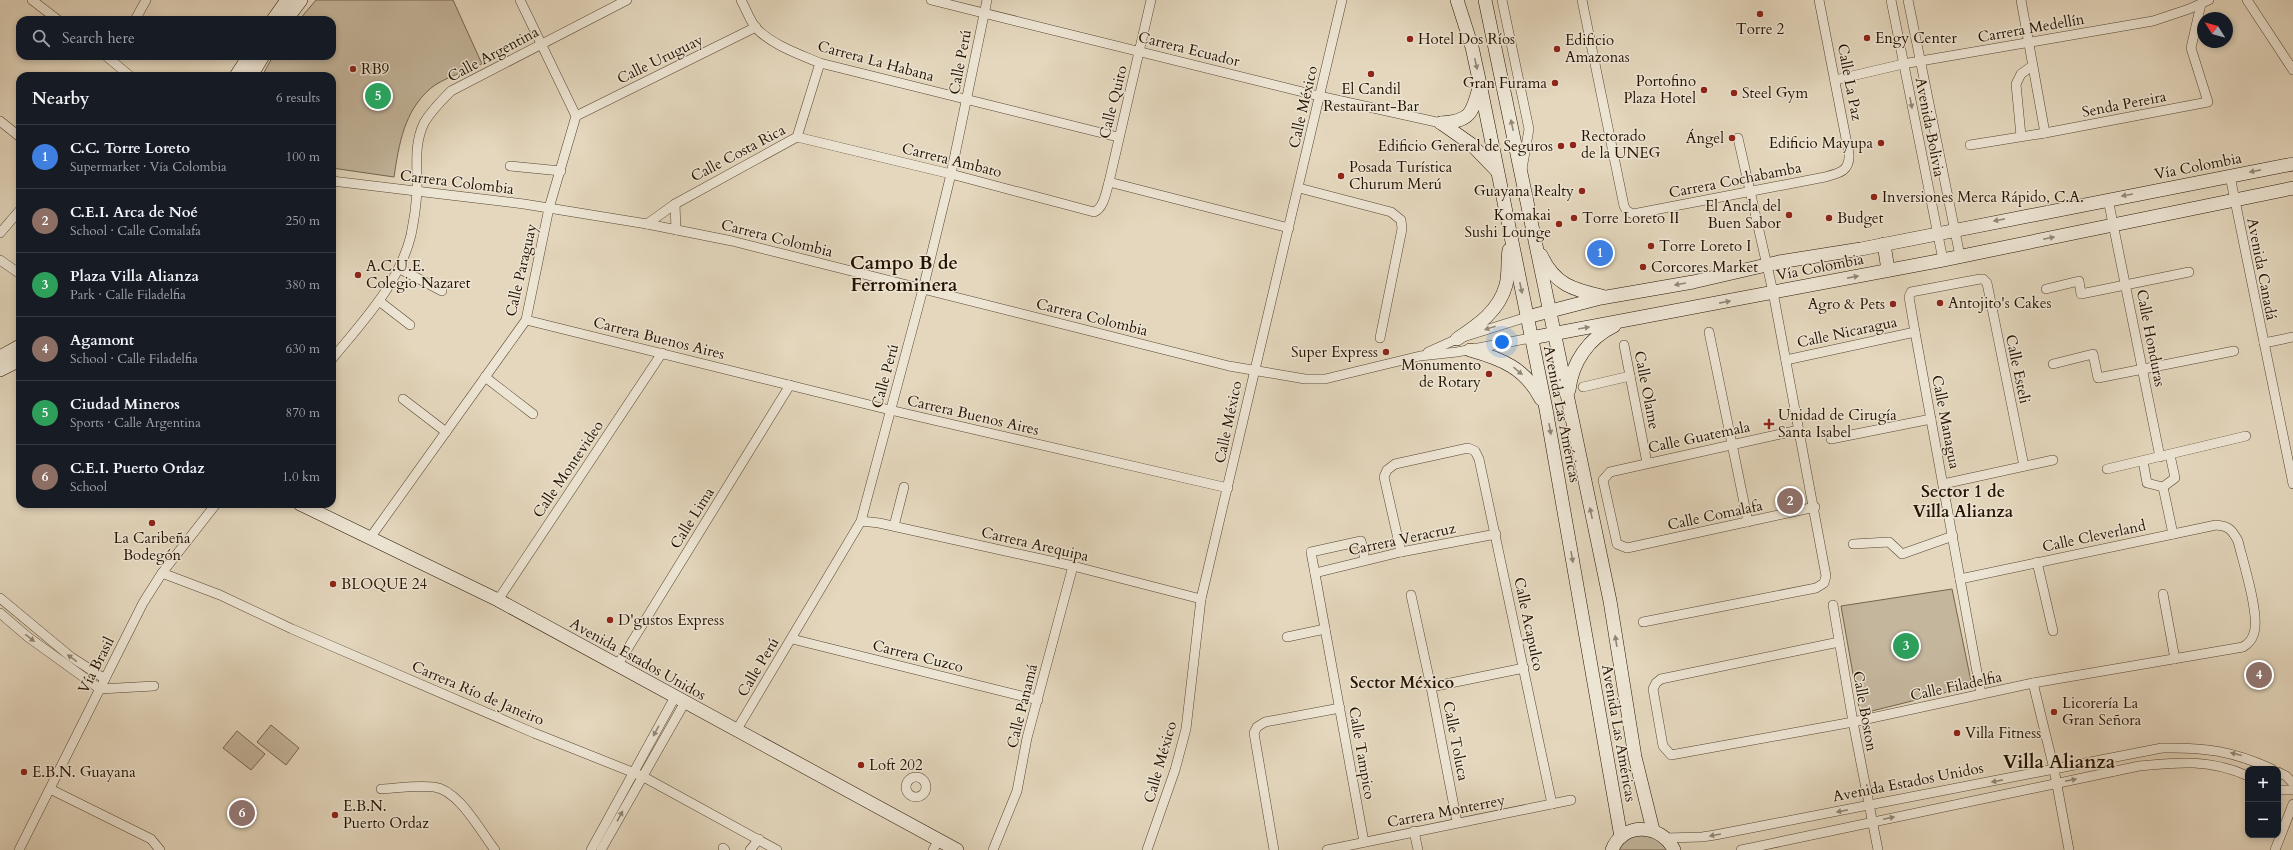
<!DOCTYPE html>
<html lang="en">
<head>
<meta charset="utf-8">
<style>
  body { margin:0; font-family:Cardo,serif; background:#242831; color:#f1f3f6 }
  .controls { position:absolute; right:12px; bottom:12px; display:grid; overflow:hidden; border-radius:8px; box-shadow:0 2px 6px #0003 }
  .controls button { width:36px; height:36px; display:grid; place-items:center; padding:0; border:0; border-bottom:1px solid #363941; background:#171b24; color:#f1f3f6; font:20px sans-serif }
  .compass { position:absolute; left:2197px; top:12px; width:36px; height:36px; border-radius:50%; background:#171b24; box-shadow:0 2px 6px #0003; rotate:307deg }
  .you { position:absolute; left:1502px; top:342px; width:14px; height:14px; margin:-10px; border:3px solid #fff; border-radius:50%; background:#1a73e8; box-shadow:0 0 0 6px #1a73e833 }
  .badge { display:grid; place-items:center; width:26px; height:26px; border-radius:50%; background:#c59692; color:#fff; font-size:13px; font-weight:700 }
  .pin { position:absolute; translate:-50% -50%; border:2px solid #fff; box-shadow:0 1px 4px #0006 }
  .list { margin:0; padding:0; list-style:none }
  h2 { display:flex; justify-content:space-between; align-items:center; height:52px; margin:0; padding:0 16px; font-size:17px }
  h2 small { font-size:13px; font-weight:400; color:#9ea1a6 }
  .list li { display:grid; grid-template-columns:26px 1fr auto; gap:12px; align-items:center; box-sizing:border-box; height:64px; padding:0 16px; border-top:1px solid #363941 }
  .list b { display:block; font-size:15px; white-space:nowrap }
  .list p { margin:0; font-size:13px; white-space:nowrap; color:#9ea1a6 }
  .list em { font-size:13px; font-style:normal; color:#9ea1a6 }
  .icon { flex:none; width:22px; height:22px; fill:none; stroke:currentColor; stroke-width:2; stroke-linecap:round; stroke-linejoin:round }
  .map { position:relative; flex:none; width:2293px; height:850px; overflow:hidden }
  .search { position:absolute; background:#171b24; box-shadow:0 2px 6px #0003; left:16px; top:16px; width:320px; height:44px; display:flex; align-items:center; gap:10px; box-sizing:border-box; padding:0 14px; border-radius:12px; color:#9ea1a6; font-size:15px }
  .panel { position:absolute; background:#171b24; box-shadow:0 2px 6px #0003; left:16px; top:72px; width:320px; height:436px; border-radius:12px }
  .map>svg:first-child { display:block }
  .green { fill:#c4b69d; stroke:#74644e }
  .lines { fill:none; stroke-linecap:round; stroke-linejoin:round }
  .street-casing { stroke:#55432f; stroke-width:10 }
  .secondary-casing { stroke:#251200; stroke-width:14 }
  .street { stroke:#ede5d4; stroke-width:9 }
  .secondary { stroke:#ede5d4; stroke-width:13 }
  .oneway { fill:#938675 }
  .poi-dot { fill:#8f2418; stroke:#ede5d4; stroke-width:1.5 }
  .labels { text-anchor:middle; stroke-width:3; stroke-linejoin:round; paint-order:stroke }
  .street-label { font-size:15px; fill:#251200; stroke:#ede5d4 }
  .poi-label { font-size:15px; fill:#251200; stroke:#ede5d4; text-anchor:start }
  .neighbourhood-label { font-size:16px; font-weight:bold; fill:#251200; stroke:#ede5d4 }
  .quarter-label { font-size:17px; font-weight:bold; fill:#251200; stroke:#ede5d4 }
  .district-label { font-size:19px; font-weight:bold; fill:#251200; stroke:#ede5d4 }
</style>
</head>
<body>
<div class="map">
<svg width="2293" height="850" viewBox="0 0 2293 850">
  <rect width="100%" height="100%" fill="#e4d7bd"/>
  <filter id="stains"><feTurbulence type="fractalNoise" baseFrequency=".005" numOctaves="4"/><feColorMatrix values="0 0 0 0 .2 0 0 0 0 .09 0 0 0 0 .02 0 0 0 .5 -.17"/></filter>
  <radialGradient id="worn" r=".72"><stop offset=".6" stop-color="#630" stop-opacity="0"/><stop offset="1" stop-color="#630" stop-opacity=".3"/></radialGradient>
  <g class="green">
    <path d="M316,0H453L482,64C467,71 443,78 431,88C404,111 399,144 394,177L332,168V76H262L273,56H332V20H299Z"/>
    <path d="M1952,589L1972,686L1860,714L1841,606Z"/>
    <path d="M271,725L299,748L286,765L257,742Z"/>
    <path d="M237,731L265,754L251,770L223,748Z"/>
    <path d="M1639,835L1656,838L1667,850H1617L1630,837Z"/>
  </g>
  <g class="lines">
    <g class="street-casing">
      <g id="street">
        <path d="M32,0L58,20"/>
        <path d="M741,0C746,9 750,21 756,28C772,45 799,54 820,63L1118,137"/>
        <path d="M931,0L1319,96L1441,123"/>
        <path d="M1502,0L1529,129L1522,169"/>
        <path d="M1582,0L1624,206L1627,211L1633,214L1825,177C1840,173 1850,171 1849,154L1819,0"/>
        <path d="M1891,0L1943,260"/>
        <path d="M1908,0L1960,256"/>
        <path d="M2021,0L2045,133"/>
        <path d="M2247,0L2293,70"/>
        <path d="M135,20L146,0"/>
        <path d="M106,56L130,76"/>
        <path d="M1835,80L1903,64L2153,21L2189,9L2209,0"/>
        <path d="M576,116L756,27"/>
        <path d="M0,121L20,137"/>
        <path d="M2021,136L2016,84L2021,74L2032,66"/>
        <path d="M797,137L951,174L1094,212C1104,208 1106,192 1109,182L1151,0"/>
        <path d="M1970,145L2045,133L2208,102L2191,48L2201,4"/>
        <path d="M510,166L561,171"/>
        <path d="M2230,176L2293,484"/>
        <path d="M332,181L524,204L647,224L732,241L1229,366L1305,379H1325L1420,356L1457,352L1531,338"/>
        <path d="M1109,182L1289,228"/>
        <path d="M1299,188L1391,212L1401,220L1402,229L1380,338"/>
        <path d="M2108,199L2160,457"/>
        <path d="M675,204L676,230"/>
        <path d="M647,224L675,204L797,137L820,63"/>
        <path d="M0,233L20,210"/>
        <path d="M0,260L20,274"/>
        <path d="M400,269L442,291"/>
        <path d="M2046,289L2079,281L2081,294L2189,272"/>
        <path d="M379,301L410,325"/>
        <path d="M526,320L890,410L1228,488"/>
        <path d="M1709,332L1748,522"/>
        <path d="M2264,343L2293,337"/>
        <path d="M1624,345L1647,463"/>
        <path d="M1428,352L1457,339L1527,317"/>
        <path d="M332,359C363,321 399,284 411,235C414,221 416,206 417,192C418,169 413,146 424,123C431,111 441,101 451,91L627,0"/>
        <path d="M1786,360L1915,332"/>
        <path d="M2053,364L2093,354L2098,378L2234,351"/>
        <path d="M485,377L533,414"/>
        <path d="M1583,387L1630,376"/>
        <path d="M403,399L446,432"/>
        <path d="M1799,430L1610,472L1603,480L1617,544L1627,548L1815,507"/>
        <path d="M1831,439L1931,419"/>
        <path d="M2143,461L2147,483L2163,487L2175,478L2170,455"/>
        <path d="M2107,469L2246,436"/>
        <path d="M1943,484L2053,460"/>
        <path d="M2163,487L2173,534"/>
        <path d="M861,521L879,523L1073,566L1201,599"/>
        <path d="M894,526L904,487"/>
        <path d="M370,538L526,320L549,208L576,116L520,0"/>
        <path d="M1853,544L1889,542L1902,554L1953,536"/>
        <path d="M1401,552L1384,477L1387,470L1395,464L1468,448L1475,451L1479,459L1552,804"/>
        <path d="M2037,562L2053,631"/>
        <path d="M162,573L220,595L292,629L534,733L642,776L777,850"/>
        <path d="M1315,573L1401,552L1496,534"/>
        <path d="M2163,594L2175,659"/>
        <path d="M1411,595L1431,687L1457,822"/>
        <path d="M0,598L71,657L105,679"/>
        <path d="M498,600L662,353"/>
        <path d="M1833,605L1853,722L1878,850"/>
        <path d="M0,613L28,637L100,689L154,686"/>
        <path d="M1643,622L1816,588L1824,583L1826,576L1773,292L1738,138"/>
        <path d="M1287,637L1325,629"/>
        <path d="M792,639L1038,700"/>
        <path d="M1839,642L1661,679L1656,683L1653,689L1663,746L1671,755L1853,722L2033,683L2243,647C2249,643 2252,640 2254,633C2260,615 2243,562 2238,541C2232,530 2229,526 2216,525L1960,579"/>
        <path d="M617,666L790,385"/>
        <path d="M2033,683L2054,769L2069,850"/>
        <path d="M1431,687L1524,668"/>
        <path d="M1981,694L1915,332L1909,297L1911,292L1980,279H1983L1987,283L2024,466"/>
        <path d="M736,731L861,521L923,289L951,174L987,0"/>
        <path d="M2278,772L2286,776L2293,783"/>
        <circle cx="916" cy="787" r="10"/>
        <path d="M50,789L151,839L160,850"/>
        <path d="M381,789C398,788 417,785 434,787C459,790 480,831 495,850"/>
        <path d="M2278,790H2293"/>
        <path d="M1414,831L1418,850"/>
        <path d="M1665,838L1702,837L1715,835L2162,748C2204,747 2233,751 2272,769"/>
        <path d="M1364,842L1311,552L1361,541L1365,560"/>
        <path d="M723,848L725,850"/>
        <path d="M19,850L143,603L162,573L216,504"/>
        <path d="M591,850L675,697"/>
        <path d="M601,850L685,702"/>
        <path d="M750,850L759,839"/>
        <path d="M933,850L939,840"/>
        <path d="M993,850L1017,791L1027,738L1073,566"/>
        <path d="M1147,850L1175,770L1186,729L1201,599L1342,0"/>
        <path d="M1274,850L1254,733L1257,727L1265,722L1340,708"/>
        <path d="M1327,850L1571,800"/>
        <path d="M1741,850L2139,766C2179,762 2210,759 2248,776"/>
        <path d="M2275,850L2293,804"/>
      </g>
    </g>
    <g class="secondary-casing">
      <g id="secondary">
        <path d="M1457,0L1472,47L1480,84L1546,409L1621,837"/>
        <path d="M1485,0L1610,601L1635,757L1653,830"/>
        <path d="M273,20L287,0"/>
        <path d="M286,20L301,0"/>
        <path d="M236,76L249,56"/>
        <path d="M251,76L263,56"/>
        <path d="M1441,123L1471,144L1497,171"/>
        <path d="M1441,123C1470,121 1472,114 1479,88"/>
        <path d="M1884,244L1888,270"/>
        <path d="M1541,255C1554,284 1573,290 1602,296"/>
        <path d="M1527,317L1601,298L1693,282L1779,262L1861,249L2293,164"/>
        <path d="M1531,338L1943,260L2293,188"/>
        <path d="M1457,339C1478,325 1499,311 1506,285C1509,274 1507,262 1509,250"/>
        <path d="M1470,350C1502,359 1525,368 1541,399"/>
        <path d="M0,357L20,346"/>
        <path d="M0,370L20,360"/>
        <path d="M1569,390C1572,362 1589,338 1614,326"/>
        <path d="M300,504L498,600L957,850"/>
        <path d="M1612,850C1623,821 1662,824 1674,850"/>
      </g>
    </g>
    <use href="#street" class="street"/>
    <use href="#secondary" class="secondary"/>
  </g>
  <defs><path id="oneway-solid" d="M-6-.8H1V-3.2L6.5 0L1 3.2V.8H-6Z"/></defs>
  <g class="oneway">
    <use href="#oneway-solid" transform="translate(1476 64) rotate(77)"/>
    <use href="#oneway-solid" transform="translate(1911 103) rotate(79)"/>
    <use href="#oneway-solid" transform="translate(1512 125) rotate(-102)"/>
    <use href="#oneway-solid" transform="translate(2255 171) rotate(169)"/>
    <use href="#oneway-solid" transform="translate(2127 195) rotate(170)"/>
    <use href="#oneway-solid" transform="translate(1999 220) rotate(169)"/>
    <use href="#oneway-solid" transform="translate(2049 238) rotate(-12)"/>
    <use href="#oneway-solid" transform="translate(1853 277) rotate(-11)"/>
    <use href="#oneway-solid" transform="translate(1680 284) rotate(170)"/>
    <use href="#oneway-solid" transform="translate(1521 288) rotate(78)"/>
    <use href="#oneway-solid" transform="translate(1725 302) rotate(-11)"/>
    <use href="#oneway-solid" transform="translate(1490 328) rotate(162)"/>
    <use href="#oneway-solid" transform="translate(1584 328) rotate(-10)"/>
    <use href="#oneway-solid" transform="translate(1518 371) rotate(40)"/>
    <use href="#oneway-solid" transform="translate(1550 429) rotate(80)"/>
    <use href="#oneway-solid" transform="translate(1591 513) rotate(-102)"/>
    <use href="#oneway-solid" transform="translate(1572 557) rotate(80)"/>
    <use href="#oneway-solid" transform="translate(30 638) rotate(38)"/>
    <use href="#oneway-solid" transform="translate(1616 641) rotate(-99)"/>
    <use href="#oneway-solid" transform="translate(72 658) rotate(-144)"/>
    <use href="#oneway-solid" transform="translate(656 731) rotate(119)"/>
    <use href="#oneway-solid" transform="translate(2236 754) rotate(-166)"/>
    <use href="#oneway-solid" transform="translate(2071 780) rotate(-12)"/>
    <use href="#oneway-solid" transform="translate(1997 781) rotate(169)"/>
    <use href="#oneway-solid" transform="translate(1842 811) rotate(169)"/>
    <use href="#oneway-solid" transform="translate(620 816) rotate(-61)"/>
    <use href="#oneway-solid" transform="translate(1889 818) rotate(-12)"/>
    <use href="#oneway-solid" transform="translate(1715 835) rotate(170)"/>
  </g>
  <g class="poi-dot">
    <circle cx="1760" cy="14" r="4"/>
    <circle cx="1867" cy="38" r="4"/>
    <circle cx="1410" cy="39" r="4"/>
    <circle cx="1557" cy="49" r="4"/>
    <circle cx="353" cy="69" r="4"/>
    <circle cx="1371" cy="74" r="4"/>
    <circle cx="1555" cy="83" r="4"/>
    <circle cx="1704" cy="90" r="4"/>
    <circle cx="1734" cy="93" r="4"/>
    <circle cx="1732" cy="138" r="4"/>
    <circle cx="1881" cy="143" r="4"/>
    <circle cx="1573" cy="145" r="4"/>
    <circle cx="1561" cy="146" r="4"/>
    <circle cx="1341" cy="176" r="4"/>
    <circle cx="1582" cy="191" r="4"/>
    <circle cx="1874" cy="197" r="4"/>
    <circle cx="1789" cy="215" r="4"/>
    <circle cx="1574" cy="218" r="4"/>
    <circle cx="1829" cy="218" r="4"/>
    <circle cx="1559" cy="224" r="4"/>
    <circle cx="1651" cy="246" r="4"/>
    <circle cx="1643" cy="267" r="4"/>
    <circle cx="358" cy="275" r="4"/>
    <circle cx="1940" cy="303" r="4"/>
    <circle cx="1893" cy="304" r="4"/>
    <circle cx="1386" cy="352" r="4"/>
    <circle cx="1489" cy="374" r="4"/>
    <path d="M1767 418h4v4h4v4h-4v4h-4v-4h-4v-4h4z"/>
    <circle cx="152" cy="523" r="4"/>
    <circle cx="333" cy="584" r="4"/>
    <circle cx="610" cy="620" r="4"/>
    <circle cx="2054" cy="712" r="4"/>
    <circle cx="1957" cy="733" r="4"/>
    <circle cx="861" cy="765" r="4"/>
    <circle cx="24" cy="772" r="4"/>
    <circle cx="335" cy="815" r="4"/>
  </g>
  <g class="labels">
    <g class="street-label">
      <text transform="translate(2031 28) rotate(-10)" y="5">Carrera Medellín</text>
      <text transform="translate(1189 49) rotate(14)" y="5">Carrera Ecuador</text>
      <text transform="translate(493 54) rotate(-28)" y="5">Calle Argentina</text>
      <text transform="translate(660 59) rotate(-26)" y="5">Calle Uruguay</text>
      <text transform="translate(876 61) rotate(15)" y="5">Carrera La Habana</text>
      <text transform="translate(960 62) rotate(-79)" y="5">Calle Perú</text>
      <text transform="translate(1850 82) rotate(79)" y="5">Calle La Paz</text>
      <text transform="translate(1113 102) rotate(-76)" y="5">Calle Quito</text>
      <text transform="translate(2124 104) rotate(-11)" y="5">Senda Pereira</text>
      <text transform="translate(1303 107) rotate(-77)" y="5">Calle México</text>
      <text transform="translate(1930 127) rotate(79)" y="5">Avenida Bolivia</text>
      <text transform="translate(738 153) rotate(-28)" y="5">Calle Costa Rica</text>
      <text transform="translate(952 160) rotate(14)" y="5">Carrera Ambato</text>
      <text transform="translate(2198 166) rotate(-11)" y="5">Vía Colombia</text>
      <text transform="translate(1735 180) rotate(-11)" y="5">Carrera Cochabamba</text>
      <text transform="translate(457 182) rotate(7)" y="5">Carrera Colombia</text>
      <text transform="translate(777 238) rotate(14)" y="5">Carrera Colombia</text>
      <text transform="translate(1820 267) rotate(-11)" y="5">Vía Colombia</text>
      <text transform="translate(2262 269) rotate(79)" y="5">Avenida Canadá</text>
      <text transform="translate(521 270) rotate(-77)" y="5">Calle Paraguay</text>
      <text transform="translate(1092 317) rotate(14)" y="5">Carrera Colombia</text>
      <text transform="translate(1847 332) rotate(-12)" y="5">Calle Nicaragua</text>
      <text transform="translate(659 338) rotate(14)" y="5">Carrera Buenos Aires</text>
      <text transform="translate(2151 338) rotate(79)" y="5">Calle Honduras</text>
      <text transform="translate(2018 369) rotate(78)" y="5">Calle Esteli</text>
      <text transform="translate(885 376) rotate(-75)" y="5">Calle Perú</text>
      <text transform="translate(1647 390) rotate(79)" y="5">Calle Olame</text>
      <text transform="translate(1562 414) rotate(79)" y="5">Avenida Las Américas</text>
      <text transform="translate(973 415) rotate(13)" y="5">Carrera Buenos Aires</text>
      <text transform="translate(1228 422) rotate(-78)" y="5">Calle México</text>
      <text transform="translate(1946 422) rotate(79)" y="5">Calle Managua</text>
      <text transform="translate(1699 437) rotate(-12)" y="5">Calle Guatemala</text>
      <text transform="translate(568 469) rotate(-56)" y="5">Calle Montevideo</text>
      <text transform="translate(1715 515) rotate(-12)" y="5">Calle Comalafa</text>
      <text transform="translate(692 518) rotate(-58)" y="5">Calle Lima</text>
      <text transform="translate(2094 536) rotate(-12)" y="5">Calle Cleverland</text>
      <text transform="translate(1402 539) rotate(-12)" y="5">Carrera Veracruz</text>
      <text transform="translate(1035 544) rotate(13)" y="5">Carrera Arequipa</text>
      <text transform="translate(1529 624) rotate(78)" y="5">Calle Acapulco</text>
      <text transform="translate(918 656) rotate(14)" y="5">Carrera Cuzco</text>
      <text transform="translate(638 659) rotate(29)" y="5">Avenida Estados Unidos</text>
      <text transform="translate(96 665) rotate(-63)" y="5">Vía Brasil</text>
      <text transform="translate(758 667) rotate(-59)" y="5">Calle Perú</text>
      <text transform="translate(1956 686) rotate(-12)" y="5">Calle Filadelfia</text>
      <text transform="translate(478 693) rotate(23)" y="5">Carrera Río de Janeiro</text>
      <text transform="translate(1022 706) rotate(-76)" y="5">Calle Panamá</text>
      <text transform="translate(1865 711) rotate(80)" y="5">Calle Boston</text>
      <text transform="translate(1619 733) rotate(80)" y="5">Avenida Las Américas</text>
      <text transform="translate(1456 741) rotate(79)" y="5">Calle Toluca</text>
      <text transform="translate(1362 753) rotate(80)" y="5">Calle Tampico</text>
      <text transform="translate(1160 762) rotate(-74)" y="5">Calle México</text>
      <text transform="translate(1908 782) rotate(-11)" y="5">Avenida Estados Unidos</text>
      <text transform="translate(1446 811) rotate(-11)" y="5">Carrera Monterrey</text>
    </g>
    <g class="poi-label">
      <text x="1760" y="34" text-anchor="middle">Torre 2</text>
      <text x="1875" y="43">Engy Center</text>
      <text x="1418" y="44">Hotel Dos Ríos</text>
      <text x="1565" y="45">Edificio<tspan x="1565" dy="17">Amazonas</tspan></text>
      <text x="361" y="74">RB9</text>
      <text x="1696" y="86" text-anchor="end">Portofino<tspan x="1696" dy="17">Plaza Hotel</tspan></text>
      <text x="1547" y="88" text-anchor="end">Gran Furama</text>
      <text x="1371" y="94" text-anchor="middle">El Candil<tspan x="1371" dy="17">Restaurant-Bar</tspan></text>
      <text x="1742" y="98">Steel Gym</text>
      <text x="1581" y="141">Rectorado<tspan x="1581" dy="17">de la UNEG</tspan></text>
      <text x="1724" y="143" text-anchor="end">Ángel</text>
      <text x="1873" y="148" text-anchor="end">Edificio Mayupa</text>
      <text x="1553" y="151" text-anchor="end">Edificio General de Seguros</text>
      <text x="1349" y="172">Posada Turística<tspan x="1349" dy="17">Churum Merú</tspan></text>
      <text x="1574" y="196" text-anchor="end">Guayana Realty</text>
      <text x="1882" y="202">Inversiones Merca Rápido, C.A.</text>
      <text x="1781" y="211" text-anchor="end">El Ancla del<tspan x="1781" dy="17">Buen Sabor</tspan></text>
      <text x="1551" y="220" text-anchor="end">Komakai<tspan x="1551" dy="17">Sushi Lounge</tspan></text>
      <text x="1582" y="223">Torre Loreto II</text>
      <text x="1837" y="223">Budget</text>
      <text x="1659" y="251">Torre Loreto I</text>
      <text x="366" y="271">A.C.U.E.<tspan x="366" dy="17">Colegio Nazaret</tspan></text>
      <text x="1651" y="272">Corcores Market</text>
      <text x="1948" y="308">Antojito's Cakes</text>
      <text x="1885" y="309" text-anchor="end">Agro &amp; Pets</text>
      <text x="1378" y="357" text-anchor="end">Super Express</text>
      <text x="1481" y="370" text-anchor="end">Monumento<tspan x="1481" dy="17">de Rotary</tspan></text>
      <text x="1778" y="420">Unidad de Cirugía<tspan x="1778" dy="17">Santa Isabel</tspan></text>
      <text x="152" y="543" text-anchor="middle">La Caribeña<tspan x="152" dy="17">Bodegón</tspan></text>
      <text x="341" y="589">BLOQUE 24</text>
      <text x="618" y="625">D'gustos Express</text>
      <text x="2062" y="708">Licorería La<tspan x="2062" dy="17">Gran Señora</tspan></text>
      <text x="1965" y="738">Villa Fitness</text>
      <text x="869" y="770">Loft 202</text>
      <text x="32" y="777">E.B.N. Guayana</text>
      <text x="343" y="811">E.B.N.<tspan x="343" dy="17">Puerto Ordaz</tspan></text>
    </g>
    <g class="neighbourhood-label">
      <text x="1402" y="688">Sector México</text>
    </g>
    <g class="quarter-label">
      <text x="1963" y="497">Sector 1 de<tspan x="1963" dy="20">Villa Alianza</tspan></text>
    </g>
    <g class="district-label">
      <text x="904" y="269">Campo B de<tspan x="904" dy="22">Ferrominera</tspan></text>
      <text x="2059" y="768">Villa Alianza</text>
    </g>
  </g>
  <rect width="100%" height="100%" filter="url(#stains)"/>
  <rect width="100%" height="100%" fill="url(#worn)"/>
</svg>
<div class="controls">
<button>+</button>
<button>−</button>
</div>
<svg class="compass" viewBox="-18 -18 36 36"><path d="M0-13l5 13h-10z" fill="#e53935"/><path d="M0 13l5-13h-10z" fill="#9ea1a6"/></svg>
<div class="you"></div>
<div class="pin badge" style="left:1600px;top:253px;background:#3f7fe0">1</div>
<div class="pin badge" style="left:1790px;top:501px;background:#8d6e63">2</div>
<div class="pin badge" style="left:1906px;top:646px;background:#2e9e5b">3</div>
<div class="pin badge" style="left:2259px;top:675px;background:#8d6e63">4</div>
<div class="pin badge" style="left:378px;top:96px;background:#2e9e5b">5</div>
<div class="pin badge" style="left:242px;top:813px;background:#8d6e63">6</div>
<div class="search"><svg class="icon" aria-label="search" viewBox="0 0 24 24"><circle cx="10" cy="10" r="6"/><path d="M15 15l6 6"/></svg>Search here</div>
<section class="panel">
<h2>Nearby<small>6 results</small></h2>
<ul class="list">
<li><span class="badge" style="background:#3f7fe0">1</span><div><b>C.C. Torre Loreto</b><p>Supermarket · Vía Colombia</p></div><em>100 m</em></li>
<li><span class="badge" style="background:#8d6e63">2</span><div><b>C.E.I. Arca de Noé</b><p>School · Calle Comalafa</p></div><em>250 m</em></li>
<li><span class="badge" style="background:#2e9e5b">3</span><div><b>Plaza Villa Alianza</b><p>Park · Calle Filadelfia</p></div><em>380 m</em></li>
<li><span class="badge" style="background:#8d6e63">4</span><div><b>Agamont</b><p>School · Calle Filadelfia</p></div><em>630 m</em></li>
<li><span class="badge" style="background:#2e9e5b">5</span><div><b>Ciudad Mineros</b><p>Sports · Calle Argentina</p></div><em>870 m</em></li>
<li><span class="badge" style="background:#8d6e63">6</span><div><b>C.E.I. Puerto Ordaz</b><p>School</p></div><em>1.0 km</em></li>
</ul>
</section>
</div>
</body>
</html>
